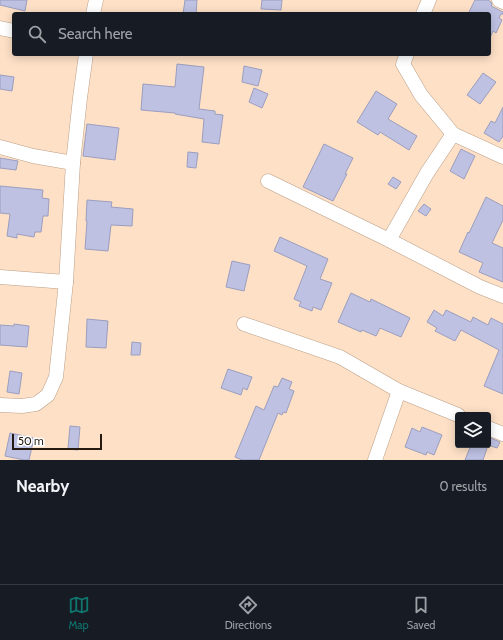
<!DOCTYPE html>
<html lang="en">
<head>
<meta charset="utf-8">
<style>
  body { margin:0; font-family:Cabin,sans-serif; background:#20242c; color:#f1f3f6 }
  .controls { position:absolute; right:12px; bottom:12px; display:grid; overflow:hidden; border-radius:4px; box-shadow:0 2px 10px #0003 }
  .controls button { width:36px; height:36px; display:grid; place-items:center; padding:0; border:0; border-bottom:1px solid #363941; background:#171b24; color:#f1f3f6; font:20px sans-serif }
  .scale { position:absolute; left:12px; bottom:10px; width:90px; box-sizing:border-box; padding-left:4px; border:2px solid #251a11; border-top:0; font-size:11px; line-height:14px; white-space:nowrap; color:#251a11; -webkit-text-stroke:3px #fff; paint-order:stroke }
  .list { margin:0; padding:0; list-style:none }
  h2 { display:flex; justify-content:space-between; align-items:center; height:52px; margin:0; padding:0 16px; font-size:17px }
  h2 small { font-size:13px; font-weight:400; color:#9ea1a6 }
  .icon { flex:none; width:22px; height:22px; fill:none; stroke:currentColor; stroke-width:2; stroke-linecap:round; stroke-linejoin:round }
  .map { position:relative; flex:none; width:503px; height:460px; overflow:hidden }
  .search { position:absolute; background:#171b24; box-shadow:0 2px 10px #0003; left:12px; right:12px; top:12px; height:44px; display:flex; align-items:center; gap:10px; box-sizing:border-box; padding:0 14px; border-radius:4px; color:#9ea1a6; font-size:15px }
  .sheet { height:124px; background:#171b24 }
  nav { display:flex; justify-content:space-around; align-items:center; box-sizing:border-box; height:56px; border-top:1px solid #363941; background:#171b24; font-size:11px; color:#9ea1a6 }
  nav a { display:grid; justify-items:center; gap:2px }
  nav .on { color:#0f766e }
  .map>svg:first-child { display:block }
  .building { fill:#bec1e2; stroke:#9b9ebe }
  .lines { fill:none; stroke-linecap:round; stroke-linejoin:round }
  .street-casing { stroke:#ba9f87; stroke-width:15 }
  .street { stroke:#fff; stroke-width:14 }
</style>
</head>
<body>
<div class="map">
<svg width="503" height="460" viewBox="0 0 503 460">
  <rect width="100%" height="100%" fill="#fde0c6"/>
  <g class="building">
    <path d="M0,0H27L25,11L0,5Z"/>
    <path d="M185,0H197L196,14H183Z"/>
    <path d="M262,0H282L281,10L261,9Z"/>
    <path d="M475,0H488L491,2L492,5L491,6L503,12V14H501L499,18L502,20L496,33L493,31L489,40V14H468Z"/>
    <path d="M177,64L204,67L199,109L215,111V114L223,115L219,144L202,142L204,119L175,114V113L141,110L143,84L175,87Z"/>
    <path d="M244,66L262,70L258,86L242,82Z"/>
    <path d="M483,73L496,82L480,104L467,95Z"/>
    <path d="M0,75L14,77L12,91L0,89Z"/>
    <path d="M254,88L268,94L262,108L249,102Z"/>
    <path d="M376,91L397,104L388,119L417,136L409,150L380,132L378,135L357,122Z"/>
    <path d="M503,107V136L499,142L484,133L491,121L495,123Z"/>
    <path d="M87,124L119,128L115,160L83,156Z"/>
    <path d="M324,144L353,158L345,174H347L333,201L303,187Z"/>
    <path d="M461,149L475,156L464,179L450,171Z"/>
    <path d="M188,152L198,153L196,168L187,167Z"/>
    <path d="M0,158L18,161L16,170L0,168Z"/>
    <path d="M393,177L401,182L396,189L388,184Z"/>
    <path d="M0,186L43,190L42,198L49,199L48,216H43L41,232H35L34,237L17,234V238L7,236L10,214L0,213Z"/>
    <path d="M486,197L503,206V220L492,243L503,248V282L479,272L483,263L459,252L468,232L469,233Z"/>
    <path d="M87,200L112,202L111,207L133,209L132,226L111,225L108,251L85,249L87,221H86Z"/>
    <path d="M424,204L431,209L426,216L418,211Z"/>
    <path d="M280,237L328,259L320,279L332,283L321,310L313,307L312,311L299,306L301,302L294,299L307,266L274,251Z"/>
    <path d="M232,261L250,265L244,291L226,287Z"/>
    <path d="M351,293L370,302L371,299L410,318L401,337L380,328L376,336L362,330L361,332L338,322Z"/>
    <path d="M434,310L443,316L446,310L471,322L473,317L488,325L491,318L503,324V394L484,386L499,350L461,330L455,341L435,331L437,328L427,322Z"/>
    <path d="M87,319L108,321L106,348L86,347Z"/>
    <path d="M14,324L29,326L27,347L0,345V325L14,326Z"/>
    <path d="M132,342L141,343L140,355H131Z"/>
    <path d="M228,369L252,377L247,390L243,388L241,395L221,388Z"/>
    <path d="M10,371L22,373L19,394L7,392Z"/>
    <path d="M282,378L292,382L289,389L294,391L286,413L283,412L282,415L278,413L259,460H242L235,457L256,406L264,410L274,386L278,387Z"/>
    <path d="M70,426L80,427L78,450L68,449Z"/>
    <path d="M422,427L442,435L434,455L427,452L426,455L405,447L412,428L420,432Z"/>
    <path d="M10,433L34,438L29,460H24L5,456Z"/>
    <path d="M488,437L500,442L497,448L488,445Z"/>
    <path d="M471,445H488L483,460H465Z"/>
  </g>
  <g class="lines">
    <g class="street-casing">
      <g id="street">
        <path d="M499,0L503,2"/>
        <path d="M93,14L96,0"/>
        <path d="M423,14L429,0"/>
        <path d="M0,28L14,31"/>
        <path d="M407,54L403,64L421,95L453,134"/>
        <path d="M0,147L33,156L73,163"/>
        <path d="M268,181L389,240L480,287L503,296"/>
        <path d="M389,240L427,173L453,134L503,157"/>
        <path d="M0,277L66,282"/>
        <path d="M244,324L340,357L399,391L458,415"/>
        <path d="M0,405L22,406L36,404L48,395L56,377L66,282L73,163L80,98L86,54"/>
        <path d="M488,428L503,434"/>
        <path d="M375,460L399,391"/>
      </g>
    </g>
    <use href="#street" class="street"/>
  </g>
</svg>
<div class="controls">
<button><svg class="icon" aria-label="layers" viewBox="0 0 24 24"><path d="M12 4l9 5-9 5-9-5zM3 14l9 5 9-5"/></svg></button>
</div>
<div class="scale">50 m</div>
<div class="search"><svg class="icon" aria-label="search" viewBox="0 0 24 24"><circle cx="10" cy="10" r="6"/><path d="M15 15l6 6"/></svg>Search here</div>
</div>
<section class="sheet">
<h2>Nearby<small>0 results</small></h2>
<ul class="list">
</ul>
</section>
<nav>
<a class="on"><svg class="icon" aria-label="map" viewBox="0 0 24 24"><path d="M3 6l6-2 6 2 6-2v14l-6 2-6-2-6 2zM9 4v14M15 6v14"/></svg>Map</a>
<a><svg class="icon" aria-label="directions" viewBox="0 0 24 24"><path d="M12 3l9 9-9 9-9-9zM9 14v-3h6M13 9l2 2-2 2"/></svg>Directions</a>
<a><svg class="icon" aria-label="saved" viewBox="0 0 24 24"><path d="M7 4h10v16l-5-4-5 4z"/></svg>Saved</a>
</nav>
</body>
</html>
